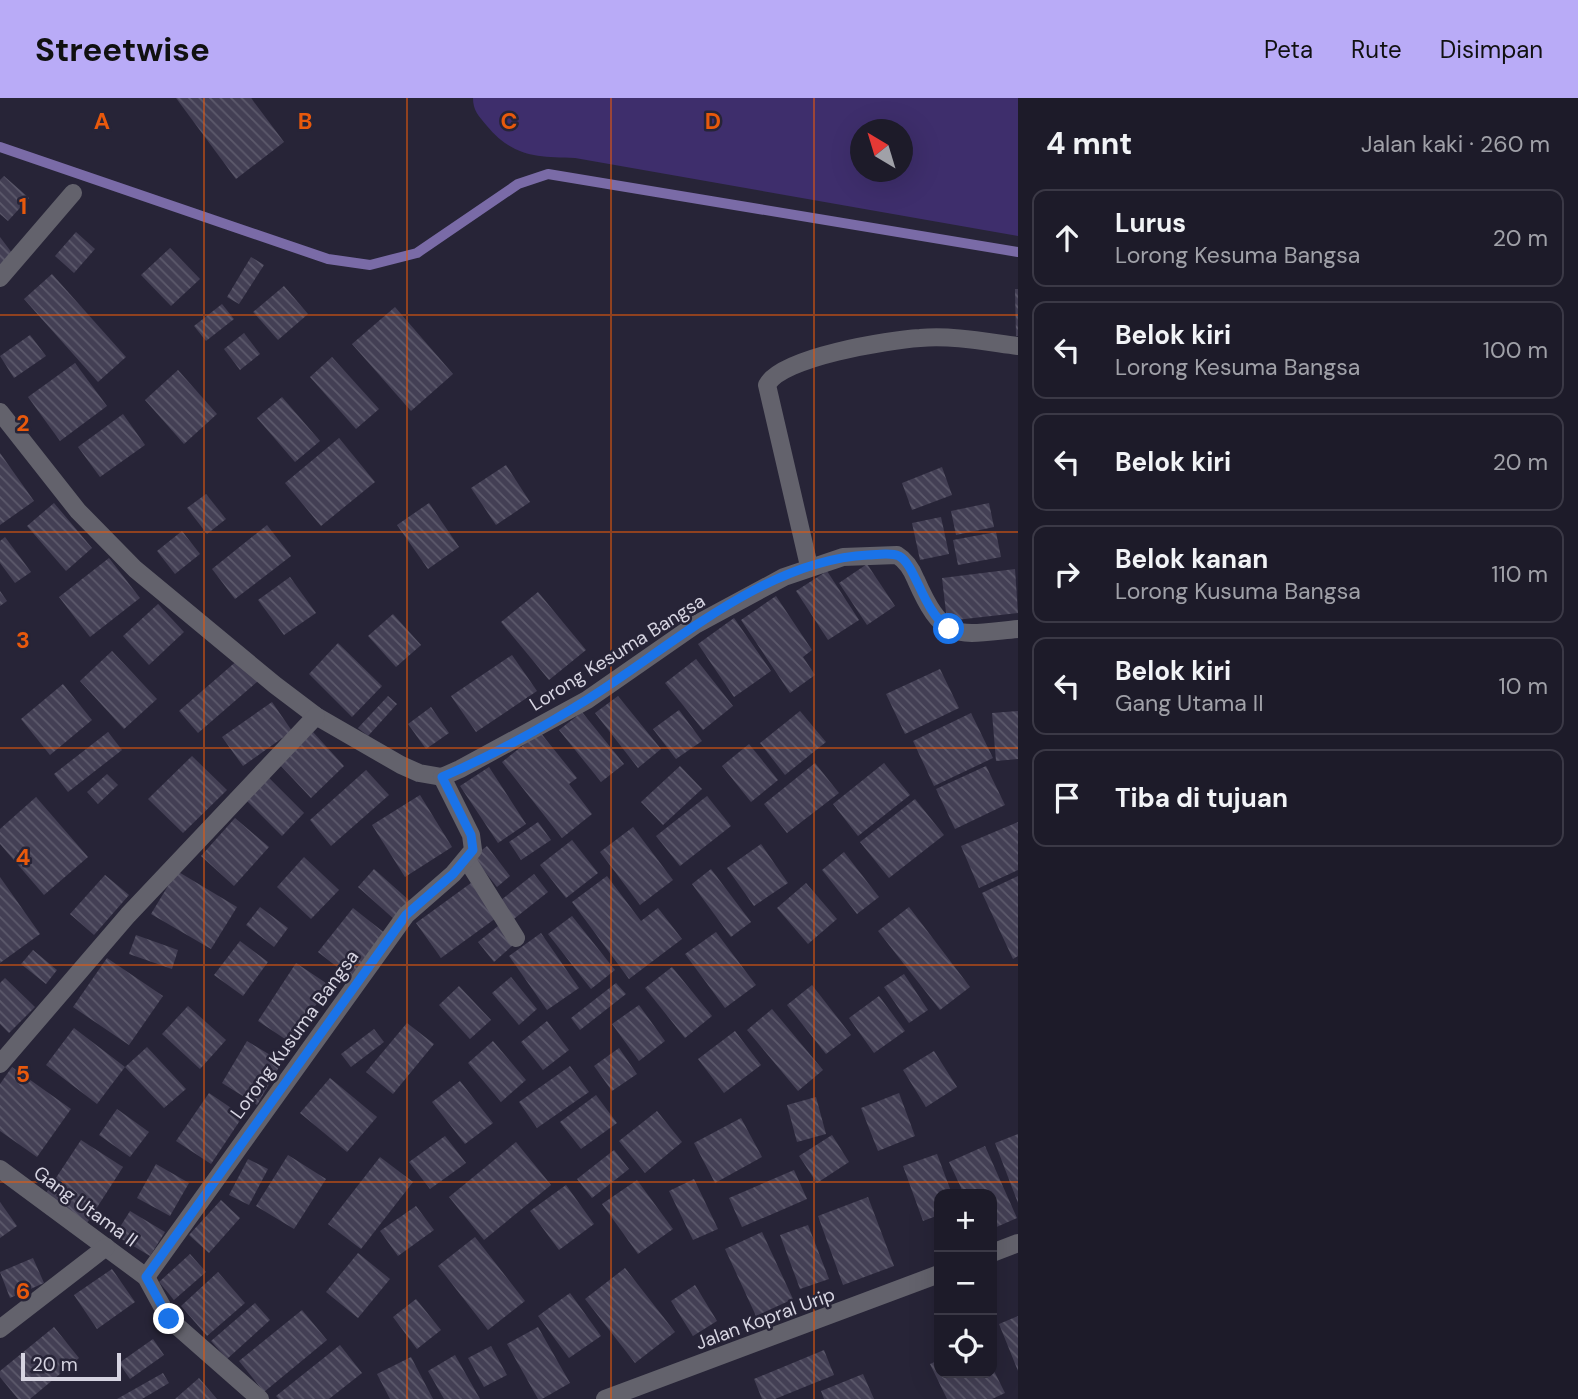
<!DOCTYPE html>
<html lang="id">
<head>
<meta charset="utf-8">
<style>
  body { margin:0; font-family:"DM Sans",sans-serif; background:#2a2835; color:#f1f3f6 }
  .controls { position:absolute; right:21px; bottom:21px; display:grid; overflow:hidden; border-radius:14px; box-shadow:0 7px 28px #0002 }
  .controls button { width:63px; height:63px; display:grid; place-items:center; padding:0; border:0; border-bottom:2px solid #3b3946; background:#1d1b29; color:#f1f3f6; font:35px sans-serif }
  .compass { position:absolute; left:850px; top:21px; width:63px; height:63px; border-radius:50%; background:#1d1b29; box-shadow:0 7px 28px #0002; rotate:322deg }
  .scale { position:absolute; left:21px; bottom:18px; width:100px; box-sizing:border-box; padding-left:7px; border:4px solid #d6d4e1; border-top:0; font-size:19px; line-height:24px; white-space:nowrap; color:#d6d4e1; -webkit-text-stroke:5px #272437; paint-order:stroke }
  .stop { position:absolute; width:21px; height:21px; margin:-16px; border:5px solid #1a73e8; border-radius:50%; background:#fff }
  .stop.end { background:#1a73e8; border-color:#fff; box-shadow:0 2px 7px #0008 }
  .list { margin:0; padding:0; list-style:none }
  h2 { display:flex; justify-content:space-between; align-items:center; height:91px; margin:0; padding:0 28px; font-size:30px }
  h2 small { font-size:23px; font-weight:400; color:#a0a1a8 }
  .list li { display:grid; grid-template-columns:46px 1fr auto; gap:21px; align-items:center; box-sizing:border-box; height:98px; margin:0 14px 14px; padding:0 14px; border:2px solid #3b3946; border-radius:14px }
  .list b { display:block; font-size:26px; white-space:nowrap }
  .list p { margin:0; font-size:23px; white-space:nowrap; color:#a0a1a8 }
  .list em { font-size:23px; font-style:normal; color:#a0a1a8 }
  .icon { flex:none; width:38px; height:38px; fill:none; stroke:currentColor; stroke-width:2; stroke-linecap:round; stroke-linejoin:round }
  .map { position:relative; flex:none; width:1018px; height:1301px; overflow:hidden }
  header { display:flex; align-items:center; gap:42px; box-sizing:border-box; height:98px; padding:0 35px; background:#b9abf7; color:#111 }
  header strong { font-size:33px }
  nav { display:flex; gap:38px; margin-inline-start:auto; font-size:24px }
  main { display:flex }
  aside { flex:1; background:#1d1b29 }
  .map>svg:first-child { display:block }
  .grass { fill:#3e2e6c; fill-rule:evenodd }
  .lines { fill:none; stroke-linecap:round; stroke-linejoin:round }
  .stream { stroke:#7a6ba7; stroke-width:10 }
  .building { fill:url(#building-back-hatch) }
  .minor { stroke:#63626c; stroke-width:18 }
  .route { stroke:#1a73e8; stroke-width:9 }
  .grid { fill:none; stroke:#e8590c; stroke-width:2; stroke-opacity:0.55 }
  .labels { text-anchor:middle; stroke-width:5; stroke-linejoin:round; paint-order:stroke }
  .street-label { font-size:19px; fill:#d6d4e1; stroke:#272437 }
  .grid-label { font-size:23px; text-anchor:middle; font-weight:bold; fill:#e8590c; stroke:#272437; stroke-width:5; stroke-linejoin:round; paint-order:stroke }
</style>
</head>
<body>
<header>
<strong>Streetwise</strong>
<nav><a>Peta</a><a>Rute</a><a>Disimpan</a></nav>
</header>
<main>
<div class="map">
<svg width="1018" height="1301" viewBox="0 0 1018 1301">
  <defs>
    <pattern id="building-back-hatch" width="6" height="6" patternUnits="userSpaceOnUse" patternTransform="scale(1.75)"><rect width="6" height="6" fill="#433f54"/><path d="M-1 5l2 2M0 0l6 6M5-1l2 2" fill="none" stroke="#5d5a6c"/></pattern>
  </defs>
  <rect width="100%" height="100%" fill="#272437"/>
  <path class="grass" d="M473,0H1018V138L575,60C536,59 513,59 487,28C479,18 473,13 473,0ZM860,32H902V74H860Z"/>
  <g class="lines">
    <path class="stream" d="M0,49L328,161L370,167L417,155L518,86L548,76L1018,154"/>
  </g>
  <g class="building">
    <path d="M176,0H251L284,44L236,81Z"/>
    <path d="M4,78L29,100L8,123L0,116V82Z"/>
    <path d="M76,134L95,151L74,175L55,158Z"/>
    <path d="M0,139L15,159L0,171Z"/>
    <path d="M170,150L200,181L171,208L141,177Z"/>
    <path d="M251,159L264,167L239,206L227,199Z"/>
    <path d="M52,176L126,259L98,284L24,201Z"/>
    <path d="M284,188L308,216L278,242L253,214Z"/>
    <path d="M1015,191H1018V238H1016Z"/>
    <path d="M222,206L234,221L206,243L194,228Z"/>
    <path d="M395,209L453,276L411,313L352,246Z"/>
    <path d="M244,235L260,256L240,272L224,251Z"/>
    <path d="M30,237L46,258L14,280L0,258Z"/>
    <path d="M332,259L379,311L356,331L310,279Z"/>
    <path d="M75,265L107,308L60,343L28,299Z"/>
    <path d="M178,272L217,316L184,346L145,302Z"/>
    <path d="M282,299L320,343L295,364L257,320Z"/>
    <path d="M123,316L145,347L100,379L78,349Z"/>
    <path d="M339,340L375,384L321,428L285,385Z"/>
    <path d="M0,355L34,403L0,427Z"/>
    <path d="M506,367L530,404L496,427L471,390Z"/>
    <path d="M942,369L952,397L912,412L902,385Z"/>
    <path d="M206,396L226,421L207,436L187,410Z"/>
    <path d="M54,405L92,450L66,473L27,428Z"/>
    <path d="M429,405L459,449L428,471L397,427Z"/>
    <path d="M989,405L994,429L956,437L951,413Z"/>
    <path d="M941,419L949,456L920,462L912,425Z"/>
    <path d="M267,427L291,458L235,501L212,471Z"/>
    <path d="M182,433L200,456L175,476L157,453Z"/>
    <path d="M996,434L1001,459L958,467L953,442Z"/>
    <path d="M5,439L31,474L15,485L0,465V443Z"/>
    <path d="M109,460L140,500L90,539L59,499Z"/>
    <path d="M867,466L895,508L867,527L839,485Z"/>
    <path d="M1015,471L1018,515L947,523L942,480Z"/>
    <path d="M827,473L859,522L828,542L796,493Z"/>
    <path d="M290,479L316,515L284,537L258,502Z"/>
    <path d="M0,493L7,503L0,508Z"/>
    <path d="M538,494L586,552L549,582L501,524Z"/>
    <path d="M776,498L812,552L803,559L815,577L790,595L741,522Z"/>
    <path d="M158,506L184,534L149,567L123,538Z"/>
    <path d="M393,516L421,547L396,569L368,538Z"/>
    <path d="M734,520L771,573L734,599L698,546Z"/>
    <path d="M338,545L382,588L352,619L309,576Z"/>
    <path d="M112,553L157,601L124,631L80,583Z"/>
    <path d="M512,557L537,593L476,634L451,598Z"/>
    <path d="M239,561L258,583L198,635L179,613Z"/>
    <path d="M696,561L733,608L703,632L665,585Z"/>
    <path d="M940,571L959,610L905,636L886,596Z"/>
    <path d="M63,586L92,622L50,657L21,621Z"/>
    <path d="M388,598L397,606L368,638L358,630Z"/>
    <path d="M618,598L661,651L638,670L595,615Z"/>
    <path d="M272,604L292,633L243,668L222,639Z"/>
    <path d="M431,609L449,635L426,651L408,626Z"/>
    <path d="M679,612L702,643L676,661L653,631Z"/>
    <path d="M800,613L826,644L785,677L760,645Z"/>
    <path d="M1018,613V661L996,663L992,615Z"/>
    <path d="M582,614L624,666L601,684L559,632Z"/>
    <path d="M971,615L993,660L934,688L913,643Z"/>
    <path d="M108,634L122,652L68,694L54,676Z"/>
    <path d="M313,634L344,668L311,700L279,666Z"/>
    <path d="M540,634L577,680L569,686L592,716L562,740L502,664Z"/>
    <path d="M749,646L778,682L751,704L722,668Z"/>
    <path d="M192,658L227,692L183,735L148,701Z"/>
    <path d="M815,665L839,695L787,735L764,706Z"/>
    <path d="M884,665L910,697L858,738L833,706Z"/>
    <path d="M680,668L702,691L663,727L641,704Z"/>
    <path d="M986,668L1005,707L955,731L936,691Z"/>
    <path d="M489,669L526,726L498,745L460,688Z"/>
    <path d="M366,672L389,697L331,748L310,722Z"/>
    <path d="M107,676L118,687L98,706L87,694Z"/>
    <path d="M268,679L304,715L282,738L246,702Z"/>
    <path d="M420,697L452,749L405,779L372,727Z"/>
    <path d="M707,698L731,728L680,768L656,738Z"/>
    <path d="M36,699L88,759L44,797L0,746V731Z"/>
    <path d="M915,701L944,737L889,780L860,744Z"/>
    <path d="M235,720L269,749L234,788L201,758Z"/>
    <path d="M538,724L551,742L521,762L509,744Z"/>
    <path d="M1018,724V772L979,790L961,748Z"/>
    <path d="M633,729L673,782L640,807L600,754Z"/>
    <path d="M572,742L598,775L566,800L540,767Z"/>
    <path d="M761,746L788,785L754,808L727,770Z"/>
    <path d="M487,748L510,778L497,789L473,759Z"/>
    <path d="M844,754L879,799L857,816L822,772Z"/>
    <path d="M304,759L339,792L311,821L277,789Z"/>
    <path d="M374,771L411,804L395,822L358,789Z"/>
    <path d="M711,771L751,824L731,839L692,786Z"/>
    <path d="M177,773L237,809L211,851L151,816Z"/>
    <path d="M534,776L548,794L510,824L496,806Z"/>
    <path d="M105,777L129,797L94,837L70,816Z"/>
    <path d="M607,778L641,823L658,810L682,841L629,881L572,804Z"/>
    <path d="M1018,778V858L1013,861L982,795Z"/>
    <path d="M0,779L40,836L0,865Z"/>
    <path d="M471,785L496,820L441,860L416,825Z"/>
    <path d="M806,785L837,821L808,846L777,810Z"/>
    <path d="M260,809L288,830L274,849L246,827Z"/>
    <path d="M909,809L970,889L940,912L878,833Z"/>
    <path d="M353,810L386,836L351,880L318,854Z"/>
    <path d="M572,818L615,872L591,891L548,836Z"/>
    <path d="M498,828L513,847L494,864L478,844Z"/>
    <path d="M716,834L756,887L725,910L685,856Z"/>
    <path d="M541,835L579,890L547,912L509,858Z"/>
    <path d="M136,837L178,852L172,871L129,856Z"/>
    <path d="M240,843L268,864L243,898L214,877Z"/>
    <path d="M33,852L57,872L46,886L21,866Z"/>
    <path d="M107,860L163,898L129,947L73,909Z"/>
    <path d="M296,865L329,887L291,945L258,923Z"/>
    <path d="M672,869L712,918L685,940L645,890Z"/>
    <path d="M904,876L928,912L909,925L884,889Z"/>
    <path d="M511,879L537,911L519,927L492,895Z"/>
    <path d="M5,880L35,909L9,935L0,926V885Z"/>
    <path d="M616,885L626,896L580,932L571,920Z"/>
    <path d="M812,887L851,937L826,956L787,907Z"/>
    <path d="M459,888L491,922L470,941L439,907Z"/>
    <path d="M879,898L905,933L874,955L849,920Z"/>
    <path d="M639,907L665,943L639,963L612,926Z"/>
    <path d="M188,908L226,942L200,971L162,936Z"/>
    <path d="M772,911L823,972L798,993L747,932Z"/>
    <path d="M547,923L569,952L543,972L521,944Z"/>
    <path d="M407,925L434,946L393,996L366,974Z"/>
    <path d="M74,930L125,969L147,949L186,991L164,1010L125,969L97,1006L46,967Z"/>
    <path d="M374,931L384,944L351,969L341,956Z"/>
    <path d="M735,933L761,967L724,995L698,961Z"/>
    <path d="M247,943L282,964L257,1007L222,985Z"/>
    <path d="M493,943L526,982L501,1004L468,965Z"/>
    <path d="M619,950L637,976L612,993L594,968Z"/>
    <path d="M934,953L957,989L926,1009L903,972Z"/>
    <path d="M570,968L589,994L537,1030L519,1004Z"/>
    <path d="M12,969L71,1011L37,1059L0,1033V986Z"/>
    <path d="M330,980L377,1019L347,1054L300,1015Z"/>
    <path d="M460,983L493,1025L465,1046L432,1004Z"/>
    <path d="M209,995L243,1018L211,1066L176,1043Z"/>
    <path d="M899,995L915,1038L878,1053L861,1010Z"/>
    <path d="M596,997L617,1025L581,1051L560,1024Z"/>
    <path d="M816,999L826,1036L797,1044L787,1007Z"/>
    <path d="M117,1011L149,1034L130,1059L99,1037Z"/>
    <path d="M657,1013L682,1044L645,1075L619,1043Z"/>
    <path d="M741,1020L762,1059L715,1085L694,1045Z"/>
    <path d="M1018,1036V1105L995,1045Z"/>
    <path d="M832,1037L849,1064L817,1085L799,1058Z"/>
    <path d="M445,1038L466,1065L430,1091L409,1064Z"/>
    <path d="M81,1042L123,1069L87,1125L44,1098Z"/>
    <path d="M516,1044L551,1087L484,1142L449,1099Z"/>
    <path d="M985,1048L1017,1120L992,1131V1096H964L949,1064Z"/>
    <path d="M614,1052L629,1071L592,1100L577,1081Z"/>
    <path d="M937,1056L952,1096H939V1117L923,1123L903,1068Z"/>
    <path d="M288,1057L326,1081L294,1131L256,1108Z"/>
    <path d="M380,1059L413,1084L361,1151L328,1126Z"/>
    <path d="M248,1061L268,1071L249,1107L229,1097Z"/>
    <path d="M156,1066L189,1085L170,1118L137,1100Z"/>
    <path d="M794,1072L807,1101L742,1129L729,1100Z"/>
    <path d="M694,1081L718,1131L693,1142L669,1093Z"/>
    <path d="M637,1082L673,1131L638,1156L602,1106Z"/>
    <path d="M566,1087L594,1126L559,1152L530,1113Z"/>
    <path d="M868,1099L894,1168L843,1187L818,1118Z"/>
    <path d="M221,1102L240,1120L209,1155L189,1137Z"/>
    <path d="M0,1104L17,1128L0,1140Z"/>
    <path d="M416,1108L434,1132L398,1158L380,1133Z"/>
    <path d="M130,1113L165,1134L150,1158L115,1137Z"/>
    <path d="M808,1127L829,1181L800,1191L780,1137Z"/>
    <path d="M762,1134L793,1201L756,1218L725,1151Z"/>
    <path d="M475,1139L525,1203L488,1232L438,1168Z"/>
    <path d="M358,1155L390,1181L358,1220L326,1194Z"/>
    <path d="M190,1156L206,1174L174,1202L159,1184Z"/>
    <path d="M33,1160L44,1185L10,1200L0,1174Z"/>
    <path d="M625,1170L675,1234L635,1265L585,1201Z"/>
    <path d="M112,1171L135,1204L97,1231L74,1197Z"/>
    <path d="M218,1174L245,1205L207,1238L181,1208Z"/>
    <path d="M695,1187L717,1223L693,1238L671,1203Z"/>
    <path d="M570,1195L601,1238L569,1260L538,1218Z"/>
    <path d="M416,1201L441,1232L417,1251L393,1219Z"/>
    <path d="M255,1205L270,1222L227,1261L211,1243Z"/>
    <path d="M302,1212L327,1242L264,1294L239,1263Z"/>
    <path d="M1018,1218V1273L999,1226Z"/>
    <path d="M54,1229L79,1260L30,1301H18L0,1279V1273Z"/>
    <path d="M538,1229L570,1285L542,1301H538L507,1246Z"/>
    <path d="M153,1241L164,1257L130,1281L119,1265Z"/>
    <path d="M340,1247L362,1275L329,1301H279L276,1298Z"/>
    <path d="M491,1248L507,1277L484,1289L468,1260Z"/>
    <path d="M824,1252L834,1277L775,1301H762L754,1281Z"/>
    <path d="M455,1257L480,1301H444L428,1273Z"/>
    <path d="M411,1259L433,1301H390L377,1276Z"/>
    <path d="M939,1262V1275H992V1269L1005,1295L992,1301H947L930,1266Z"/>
    <path d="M163,1275L169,1285L142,1301H117Z"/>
    <path d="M863,1276L874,1301H824L821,1293Z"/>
    <path d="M199,1280L217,1301H175Z"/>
  </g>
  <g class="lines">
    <g class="minor">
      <path d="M0,180L73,95"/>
      <path d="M0,314L78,413L135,471L275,587L316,618L401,667L419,675L442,679L460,671L587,602L695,527L784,479L843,459L897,457C907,463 912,472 916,482C944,545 956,537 1018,531"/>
      <path d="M809,468L767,287C781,259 889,242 920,240C952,237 987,244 1018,248"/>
      <path d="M467,762L516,840"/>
      <path d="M0,966L128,817L316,618"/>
      <path d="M0,1071L146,1179L169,1221L260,1301"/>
      <path d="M992,1155L1018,1145"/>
      <path d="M146,1179L406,817L453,776L473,752L471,737L442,679"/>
      <path d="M0,1231L106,1149"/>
      <path d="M605,1301L939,1176"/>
    </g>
  </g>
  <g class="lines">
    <path class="route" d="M169,1221L146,1179L406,817L453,776L473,752L471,737L442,679C491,658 542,630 588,601C671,549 765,462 868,457C877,457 890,454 899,458C916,467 922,512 949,531"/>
  </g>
  <path class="grid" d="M204,0V1301M407,0V1301M611,0V1301M814,0V1301M0,217H1018M0,434H1018M0,650H1018M0,867H1018M0,1084H1018"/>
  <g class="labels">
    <g class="street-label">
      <text transform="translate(617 554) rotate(-32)" y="7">Lorong Kesuma Bangsa</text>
      <text transform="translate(294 936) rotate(-54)" y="7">Lorong Kusuma Bangsa</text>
      <text transform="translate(86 1108) rotate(36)" y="7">Gang Utama II</text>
      <text transform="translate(765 1220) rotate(-20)" y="7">Jalan Kopral Urip</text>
    </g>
  </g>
  <g class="grid-label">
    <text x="102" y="31">A</text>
    <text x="305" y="31">B</text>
    <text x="509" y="31">C</text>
    <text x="713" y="31">D</text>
    <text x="23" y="116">1</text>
    <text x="23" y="333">2</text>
    <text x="23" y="550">3</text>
    <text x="23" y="767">4</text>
    <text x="23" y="984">5</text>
    <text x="23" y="1201">6</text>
  </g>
</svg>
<div class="controls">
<button>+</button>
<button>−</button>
<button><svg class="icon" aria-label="locate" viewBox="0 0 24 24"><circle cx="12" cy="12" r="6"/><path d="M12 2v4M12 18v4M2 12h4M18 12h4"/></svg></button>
</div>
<svg class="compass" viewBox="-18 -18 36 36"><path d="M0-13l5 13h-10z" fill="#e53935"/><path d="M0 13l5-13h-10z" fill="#a0a1a8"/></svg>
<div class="scale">20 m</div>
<div class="stop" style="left:949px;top:531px"></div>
<div class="stop end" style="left:169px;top:1221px"></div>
</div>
<aside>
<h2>4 mnt<small>Jalan kaki · 260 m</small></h2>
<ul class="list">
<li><svg class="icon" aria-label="ahead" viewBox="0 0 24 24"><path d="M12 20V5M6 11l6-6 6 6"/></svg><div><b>Lurus</b><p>Lorong Kesuma Bangsa</p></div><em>20 m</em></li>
<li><svg class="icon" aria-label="left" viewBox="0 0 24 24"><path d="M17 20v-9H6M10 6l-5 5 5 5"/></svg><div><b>Belok kiri</b><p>Lorong Kesuma Bangsa</p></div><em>100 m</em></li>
<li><svg class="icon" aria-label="left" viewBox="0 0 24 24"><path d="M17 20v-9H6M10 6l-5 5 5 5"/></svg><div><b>Belok kiri</b></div><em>20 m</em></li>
<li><svg class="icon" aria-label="right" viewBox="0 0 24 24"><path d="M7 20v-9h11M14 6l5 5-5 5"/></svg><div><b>Belok kanan</b><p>Lorong Kusuma Bangsa</p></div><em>110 m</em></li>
<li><svg class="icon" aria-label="left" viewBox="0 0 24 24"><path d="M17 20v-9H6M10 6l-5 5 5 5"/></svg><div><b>Belok kiri</b><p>Gang Utama II</p></div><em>10 m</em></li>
<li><svg class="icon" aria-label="arrive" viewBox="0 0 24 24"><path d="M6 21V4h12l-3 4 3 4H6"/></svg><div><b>Tiba di tujuan</b></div></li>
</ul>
</aside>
</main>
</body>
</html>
